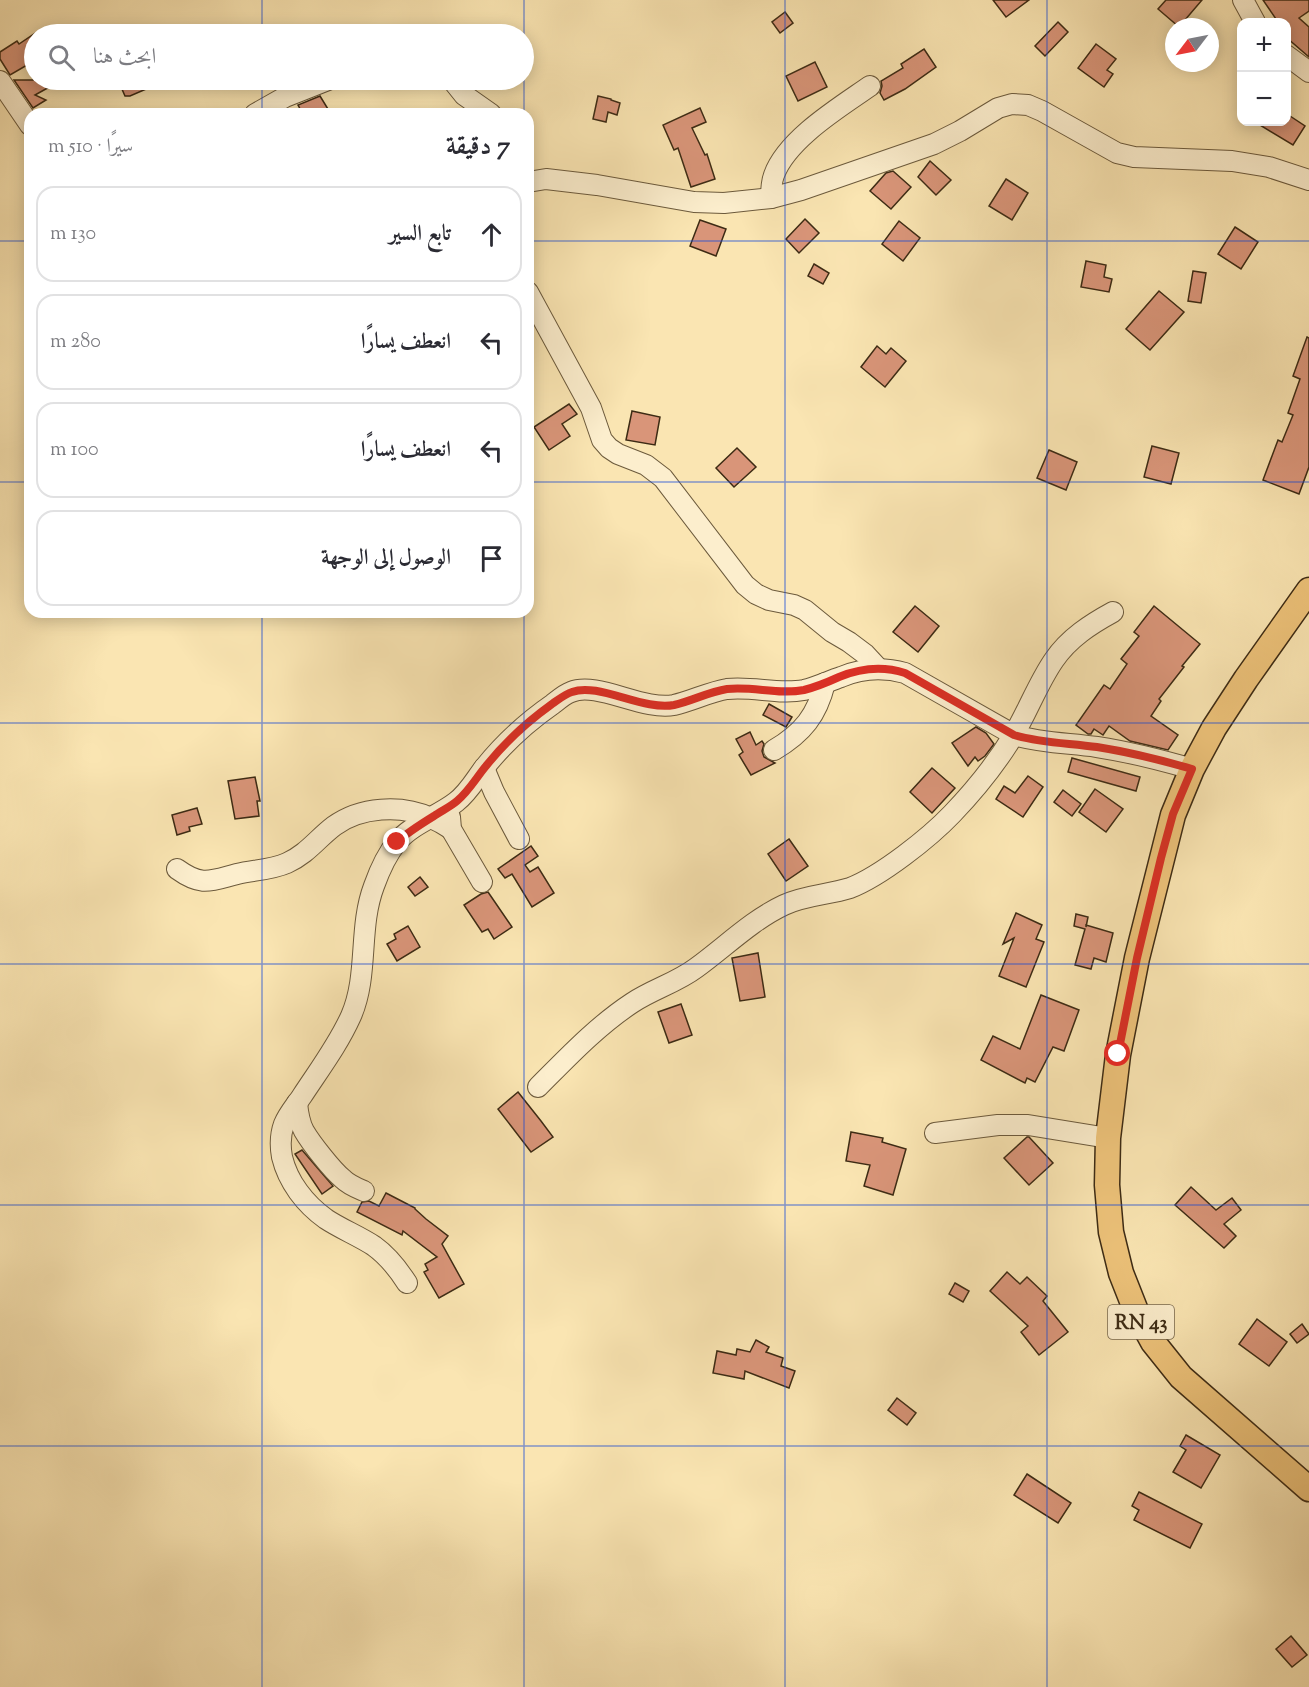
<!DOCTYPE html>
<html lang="ar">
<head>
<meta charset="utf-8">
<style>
  body { margin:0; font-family:"Sorts Mill Goudy",Amiri,serif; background:#f2f2f3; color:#2b2b33; direction:rtl }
  .controls { position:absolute; right:18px; top:18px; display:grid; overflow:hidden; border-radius:12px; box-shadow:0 3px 15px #0003 }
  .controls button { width:54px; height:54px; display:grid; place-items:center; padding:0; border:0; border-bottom:2px solid #e1e1e2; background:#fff; color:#2b2b33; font:30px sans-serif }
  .compass { position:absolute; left:1165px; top:18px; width:54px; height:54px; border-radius:50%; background:#fff; box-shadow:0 3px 15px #0003; rotate:238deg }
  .stop { position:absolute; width:18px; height:18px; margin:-14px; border:4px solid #d93025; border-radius:50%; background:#fff }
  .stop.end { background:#d93025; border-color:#fff; box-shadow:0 2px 6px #0008 }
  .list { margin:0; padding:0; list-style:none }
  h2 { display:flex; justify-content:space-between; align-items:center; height:78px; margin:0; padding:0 24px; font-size:26px }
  h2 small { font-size:20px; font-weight:400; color:#7c7c81 }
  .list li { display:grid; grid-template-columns:39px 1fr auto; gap:18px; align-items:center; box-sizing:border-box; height:96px; margin:0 12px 12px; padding:0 12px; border:2px solid #e1e1e2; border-radius:18px }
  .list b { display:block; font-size:22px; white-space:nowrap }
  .list em { font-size:20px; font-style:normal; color:#7c7c81 }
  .icon { flex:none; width:33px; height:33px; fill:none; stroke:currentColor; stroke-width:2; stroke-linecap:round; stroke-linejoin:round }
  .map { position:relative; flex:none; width:1309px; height:1687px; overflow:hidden; direction:ltr }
  .search { position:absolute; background:#fff; box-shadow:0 3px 15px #0003; left:24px; top:24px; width:510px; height:66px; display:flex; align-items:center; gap:15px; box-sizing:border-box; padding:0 21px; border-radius:33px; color:#7c7c81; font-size:22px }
  .panel { position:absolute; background:#fff; box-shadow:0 3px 15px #0003; left:24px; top:108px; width:510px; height:510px; border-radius:18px; direction:rtl }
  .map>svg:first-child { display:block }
  .building { fill:#d99579; stroke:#3d2b14; stroke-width:1.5 }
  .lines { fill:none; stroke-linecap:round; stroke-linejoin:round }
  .minor-casing { stroke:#6c5a3c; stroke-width:22 }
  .major-casing { stroke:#3d2b14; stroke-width:27 }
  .minor { stroke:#fceecd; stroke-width:20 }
  .major { stroke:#edc279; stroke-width:24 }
  .route { stroke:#d93025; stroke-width:8 }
  .grid { fill:none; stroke:#1d4ed8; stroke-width:1.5; stroke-opacity:0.55 }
  .labels { text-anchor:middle; stroke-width:4.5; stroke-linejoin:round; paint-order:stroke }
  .shield { fill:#fceecd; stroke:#76664c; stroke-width:1.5 }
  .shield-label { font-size:20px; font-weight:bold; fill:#3d2b14 }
</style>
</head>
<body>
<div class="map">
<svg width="1309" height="1687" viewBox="0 0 1309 1687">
  <rect width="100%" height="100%" fill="#fae5b2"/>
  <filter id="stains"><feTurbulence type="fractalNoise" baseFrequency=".00333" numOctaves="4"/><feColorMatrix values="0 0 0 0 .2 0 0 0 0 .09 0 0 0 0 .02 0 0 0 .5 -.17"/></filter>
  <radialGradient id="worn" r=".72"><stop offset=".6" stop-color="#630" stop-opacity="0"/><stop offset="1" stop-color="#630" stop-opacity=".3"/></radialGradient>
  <g class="building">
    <path d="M993,0H1029L1006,17Z"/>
    <path d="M1166,0H1202L1179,27L1158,9Z"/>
    <path d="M1263,0H1309V11L1299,18L1309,27V57L1287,38V22H1278Z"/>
    <path d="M785,12L793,23L780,33L772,22Z"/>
    <path d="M1058,22L1068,32L1045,56L1035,46Z"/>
    <path d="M34,34V61L10,75L0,59V52L17,41L19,44Z"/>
    <path d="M1096,44L1116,59L1107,70L1113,74L1104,87L1078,68Z"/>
    <path d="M924,49L936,67L905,89L884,100L880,93L882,86L881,81L903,68L901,64Z"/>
    <path d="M815,62L827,87L798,101L786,76Z"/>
    <path d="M14,80H62L35,95L46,100L33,108Z"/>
    <path d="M118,80H167L130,96H125Z"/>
    <path d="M320,96L331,114H303L298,105Z"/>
    <path d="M598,96L611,99V100L620,103L617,115L608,112L606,122L593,119Z"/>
    <path d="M700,108L706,122L692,128L705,155L707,154L715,179L691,187L678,148L674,150L663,125Z"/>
    <path d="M1287,114L1305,126L1293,145L1255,122H1287Z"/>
    <path d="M930,161L951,180L936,195L918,177Z"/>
    <path d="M893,171L911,187L891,209L870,191L886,173Z"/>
    <path d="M1006,179L1028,193L1012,220L989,206Z"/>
    <path d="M805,219L819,233L799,253L786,239Z"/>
    <path d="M700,220L726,229L716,256L690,246Z"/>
    <path d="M899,221L920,238L903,261L882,244Z"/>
    <path d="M1235,227L1258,242L1241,269L1218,254Z"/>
    <path d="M1086,261L1106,265L1104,277L1112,279L1109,292L1081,287Z"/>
    <path d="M814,264L829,273L823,284L808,276Z"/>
    <path d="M1193,271L1206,273L1201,303L1188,301Z"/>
    <path d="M1159,291L1184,312L1150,350L1126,329Z"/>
    <path d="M1307,337L1309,338V467L1299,494L1263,480L1278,440L1282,442L1293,415L1288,413L1300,379L1293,376Z"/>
    <path d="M877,346L886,354L891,348L906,361L885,387L861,367Z"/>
    <path d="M569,404L577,414L562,424L570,436L549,450L534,427Z"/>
    <path d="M632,411L660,417L655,445L626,440Z"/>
    <path d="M1152,446L1179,453L1171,484L1144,477Z"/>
    <path d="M737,448L756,467L734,487L716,468Z"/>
    <path d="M1049,450L1077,462L1066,490L1037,478Z"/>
    <path d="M915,606L939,626L918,652L893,632Z"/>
    <path d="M1154,606L1200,644L1182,666L1184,667L1159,699L1161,701L1151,716L1178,735L1168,750L1130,741L1109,726L1103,735L1094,729L1091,734H1088L1076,725L1104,685L1110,689L1127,664L1121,659L1139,636L1134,632Z"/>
    <path d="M769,704L792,717L786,727L763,715Z"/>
    <path d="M976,727L986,733L994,744L985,756L978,761L975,757L968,766L952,743Z"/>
    <path d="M750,732L756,745L762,741L764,744L762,751L764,757L775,763L751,775L739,755L743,752L736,739Z"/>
    <path d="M1072,758L1140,777L1136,791L1068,772Z"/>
    <path d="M932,768L955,788L932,813L910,792Z"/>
    <path d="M1028,776L1043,787L1023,817L996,799L1004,786L1015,793Z"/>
    <path d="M255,777L260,801H257L259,816L235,819L228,781Z"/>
    <path d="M1095,789L1123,809L1106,832L1079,812Z"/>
    <path d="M1063,790L1081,804L1072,816L1054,802Z"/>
    <path d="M197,808L202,824L189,827L190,831L177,835L172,815Z"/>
    <path d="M789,839L808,866L786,881L768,854Z"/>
    <path d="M531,846L538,856L525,865L530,872L538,867L554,893L532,907L512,874L505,878L498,869Z"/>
    <path d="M420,877L428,887L415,896L408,887Z"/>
    <path d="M488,892L512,927L494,939L488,929L482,932L464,905L481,894Z"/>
    <path d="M1016,913L1042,925L1036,939L1044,942L1026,987L999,976L1014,938L1003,944Z"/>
    <path d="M1076,914L1088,917L1086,927V925L1113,933L1106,962L1094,958L1091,969L1075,965L1085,929L1074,926Z"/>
    <path d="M408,926L420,947L397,961L387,944L396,939L394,934Z"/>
    <path d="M758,953L765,997L740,1001L732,958Z"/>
    <path d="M1041,995L1079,1010L1064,1051L1053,1047L1035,1082L1027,1078L1025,1083L981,1060L993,1036L1020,1049Z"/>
    <path d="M681,1004L692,1035L669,1043L658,1012Z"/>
    <path d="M518,1092L541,1121L553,1137L531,1152L498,1109Z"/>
    <path d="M851,1132L883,1138L882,1142L906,1149L893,1195L864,1186L870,1165L846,1161Z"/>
    <path d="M1027,1137H1029L1053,1163L1029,1185L1004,1158Z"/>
    <path d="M302,1150L333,1186L322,1194L295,1154Z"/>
    <path d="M1191,1187L1216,1210L1232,1198L1241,1210L1224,1224L1236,1236L1224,1248L1175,1205Z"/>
    <path d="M386,1193L415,1208V1209L426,1219L448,1236L442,1244L464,1284L439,1298L424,1272L428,1270L425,1264L437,1257L403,1231L402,1235L357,1212L362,1202L369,1201L379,1206Z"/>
    <path d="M1007,1272L1020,1284L1027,1277L1047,1296L1043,1301L1068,1332L1039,1355L1021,1332L1028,1326L990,1291Z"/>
    <path d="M955,1283L969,1291L963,1302L949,1294Z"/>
    <path d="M1257,1319L1287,1342L1269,1366L1239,1344Z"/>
    <path d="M1302,1324L1309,1334L1297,1343L1290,1334Z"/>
    <path d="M756,1340L769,1347L766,1352L783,1358L781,1366L795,1371L789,1388L745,1371L744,1379L713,1373L717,1351L736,1355L737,1349L750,1352Z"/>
    <path d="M897,1398L916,1413L907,1425L888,1410Z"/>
    <path d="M1186,1435L1220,1455L1201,1488L1173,1472L1186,1450L1180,1446Z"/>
    <path d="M1027,1474L1071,1503L1058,1523L1014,1495Z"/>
    <path d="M1139,1492L1202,1524L1190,1548L1134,1520L1139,1510L1132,1506Z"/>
    <path d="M1291,1636L1307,1655L1292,1667L1276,1649Z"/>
  </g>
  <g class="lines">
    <g class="minor-casing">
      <g id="minor">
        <path d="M1243,0L1255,22"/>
        <path d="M1286,55L1309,72"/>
        <path d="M452,80L464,95L491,114"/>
        <path d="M0,81L30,125"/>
        <path d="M255,114L285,97L328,80"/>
        <path d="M528,182L546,179L597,185L694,202L724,203L771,198L801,190L934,144L960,131L998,108L1012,104L1028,105L1042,111L1117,153L1134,157L1232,161L1269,167L1309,180"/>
        <path d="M771,198C771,190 771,183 774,175C787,139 840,107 870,86"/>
        <path d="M528,292L591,408L602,440L609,448L618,454L646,465L663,478L745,585L756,594L769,600L794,605L805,610L832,632L849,642L865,654L878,668"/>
        <path d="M774,750C803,733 817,715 825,683"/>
        <path d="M484,768L494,792L519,839"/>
        <path d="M450,817L451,829L482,882"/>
        <path d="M177,869C202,887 210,881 237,874C254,870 271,870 287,863C307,854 317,839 334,826C360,807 401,804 431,818C438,821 445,825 451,829"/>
        <path d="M538,1087C567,1058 597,1026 632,1003C653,989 676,983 696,968C725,947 752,920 784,905C805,895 828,895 850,888C881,876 929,838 952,814C975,790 996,764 1013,736C1028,711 1038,683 1054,660C1069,638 1091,624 1113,612"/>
        <path d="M297,1103C298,1113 299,1122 304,1131C311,1143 332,1170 343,1179C349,1185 357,1188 364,1191"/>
        <path d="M935,1133L998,1125H1028L1108,1138"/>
        <path d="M407,1283C398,1269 388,1256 374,1246C359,1236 341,1229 326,1219C305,1204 288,1182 282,1157C280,1146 280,1135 284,1124C288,1114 296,1105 302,1096C319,1070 338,1045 351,1016C369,975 358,928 374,886C379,872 387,854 397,842C412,824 438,816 456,802C468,793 475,780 484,768C504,743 527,722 553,704C558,700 565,694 571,692C597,681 643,711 674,705C692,701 709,692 727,689C753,686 779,695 804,690C817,687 829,681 841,677C862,668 883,667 905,673L1014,735C1041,743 1069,743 1097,747C1129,752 1161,760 1192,769"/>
      </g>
    </g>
    <g class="major-casing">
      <path id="major" d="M1309,590L1246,679L1214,728L1192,769L1173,815L1137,958L1118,1055L1108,1138L1107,1185L1111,1232L1121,1273L1136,1311L1153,1342L1181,1377L1309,1489"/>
    </g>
    <use href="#minor" class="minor"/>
    <use href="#major" class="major"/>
  </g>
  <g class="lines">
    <path class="route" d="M397,842C408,832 421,824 434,816C441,811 450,807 457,801C469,791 476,778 486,766C505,742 527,722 552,704C558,700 565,694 572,692C598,682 643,711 674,705C692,701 708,692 727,689C753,686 778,695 804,690C816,687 828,682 839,677C861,668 883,666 905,673L1014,735C1041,743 1069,743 1097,747C1129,752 1161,760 1192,769L1173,814L1161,858L1137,958L1118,1054"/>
  </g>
  <path class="grid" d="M262,0V34M524,0V114M785,0V1687M1047,0V1687M262,80V114M0,241H30M528,241H1309M0,482H30M528,482H1309M262,612V1687M524,612V1687M0,723H1309M0,964H1309M0,1205H1309M0,1446H1309"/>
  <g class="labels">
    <rect class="shield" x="1108" y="1305" width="66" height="34" rx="4.5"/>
    <g class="shield-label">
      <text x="1141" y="1329">RN 43</text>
    </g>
  </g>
  <rect width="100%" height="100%" filter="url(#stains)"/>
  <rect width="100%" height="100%" fill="url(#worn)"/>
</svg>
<div class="controls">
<button>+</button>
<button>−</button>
</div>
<svg class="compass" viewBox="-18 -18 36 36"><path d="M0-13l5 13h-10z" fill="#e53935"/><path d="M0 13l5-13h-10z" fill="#7c7c81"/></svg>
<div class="stop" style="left:1118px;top:1054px"></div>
<div class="stop end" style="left:397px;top:842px"></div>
<div class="search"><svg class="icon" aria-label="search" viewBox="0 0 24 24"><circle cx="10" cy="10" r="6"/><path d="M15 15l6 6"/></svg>ابحث هنا</div>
<section class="panel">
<h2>7 دقيقة<small>سيرًا · 510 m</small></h2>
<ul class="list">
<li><svg class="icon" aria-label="ahead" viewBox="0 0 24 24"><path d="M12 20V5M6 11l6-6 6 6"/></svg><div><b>تابع السير</b></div><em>130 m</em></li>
<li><svg class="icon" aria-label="left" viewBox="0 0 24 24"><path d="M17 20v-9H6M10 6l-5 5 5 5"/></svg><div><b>انعطف يسارًا</b></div><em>280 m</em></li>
<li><svg class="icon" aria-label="left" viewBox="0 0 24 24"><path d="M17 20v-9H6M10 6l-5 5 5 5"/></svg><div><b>انعطف يسارًا</b></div><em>100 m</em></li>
<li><svg class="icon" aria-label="arrive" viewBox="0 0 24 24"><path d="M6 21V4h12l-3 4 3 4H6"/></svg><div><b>الوصول إلى الوجهة</b></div></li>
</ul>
</section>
</div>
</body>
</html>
